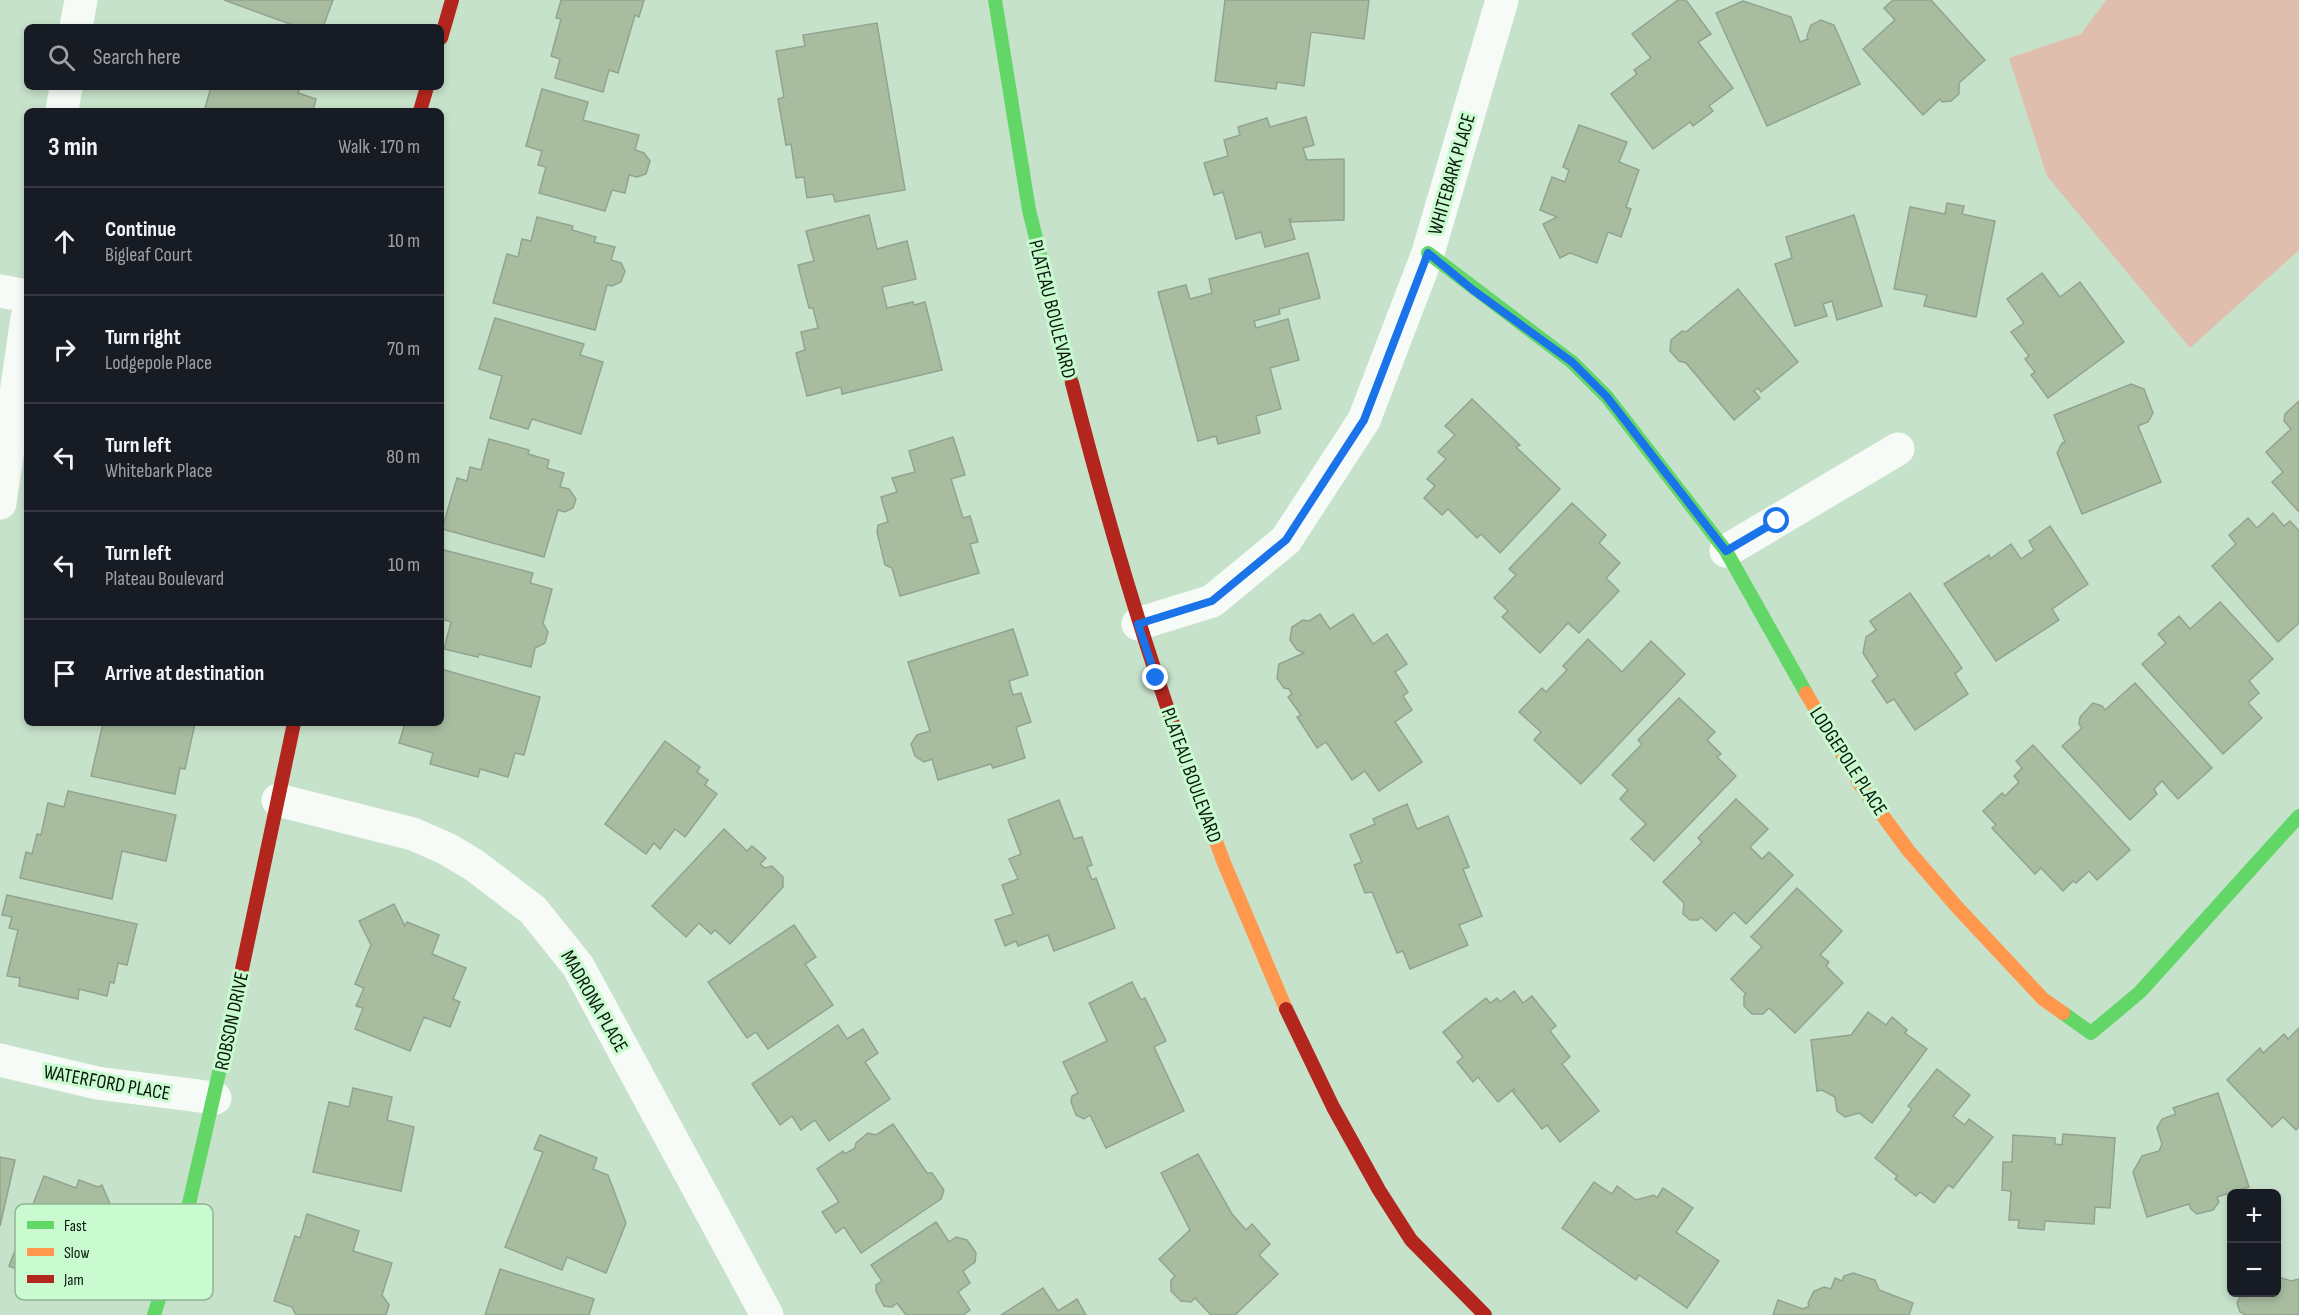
<!DOCTYPE html>
<html lang="en">
<head>
<meta charset="utf-8">
<style>
  body { margin:0; font-family:"Sofia Sans Condensed",sans-serif; background:#20242c; color:#f1f3f6 }
  .controls { position:absolute; right:18px; bottom:18px; display:grid; overflow:hidden; border-radius:9px; box-shadow:0 3px 9px #0003 }
  .controls button { width:54px; height:54px; display:grid; place-items:center; padding:0; border:0; border-bottom:2px solid #363941; background:#171b24; color:#f1f3f6; font:30px sans-serif }
  .stop { position:absolute; width:18px; height:18px; margin:-14px; border:4px solid #1a73e8; border-radius:50%; background:#fff }
  .stop.end { background:#1a73e8; border-color:#fff; box-shadow:0 2px 6px #0008 }
  .list { margin:0; padding:0; list-style:none }
  h2 { display:flex; justify-content:space-between; align-items:center; height:78px; margin:0; padding:0 24px; font-size:26px }
  h2 small { font-size:20px; font-weight:400; color:#9ea1a6 }
  .list li { display:grid; grid-template-columns:39px 1fr auto; gap:18px; align-items:center; box-sizing:border-box; height:108px; padding:0 24px; border-top:2px solid #363941 }
  .list b { display:block; font-size:22px; white-space:nowrap }
  .list p { margin:0; font-size:20px; white-space:nowrap; color:#9ea1a6 }
  .list em { font-size:20px; font-style:normal; color:#9ea1a6 }
  .icon { flex:none; width:33px; height:33px; fill:none; stroke:currentColor; stroke-width:2; stroke-linecap:round; stroke-linejoin:round }
  .map { position:relative; flex:none; width:2299px; height:1315px; overflow:hidden }
  .search { position:absolute; background:#171b24; box-shadow:0 3px 9px #0003; left:24px; top:24px; width:420px; height:66px; display:flex; align-items:center; gap:15px; box-sizing:border-box; padding:0 21px; border-radius:9px; color:#9ea1a6; font-size:22px }
  .panel { position:absolute; background:#171b24; box-shadow:0 3px 9px #0003; left:24px; top:108px; width:420px; height:618px; border-radius:9px }
  .map>svg:first-child { display:block }
  .green { fill:#e0bead }
  .building { fill:#a8bda0; stroke:#92a38f; stroke-width:1.5 }
  .lines { fill:none; stroke-linecap:round; stroke-linejoin:round }
  .street { stroke:#f7fbf7; stroke-width:33 }
  .fast { stroke:#63d668; stroke-width:14 }
  .slow { stroke:#ff974d; stroke-width:14 }
  .jam { stroke:#b3261e; stroke-width:14 }
  .route { stroke:#1a73e8; stroke-width:8 }
  .labels { text-anchor:middle; stroke-width:6; stroke-linejoin:round; paint-order:stroke }
  .street-label { font-size:20px; fill:#061709; stroke:#c9fad0 }
  .key { fill:#c9fad0; stroke:#8eb694; stroke-width:1.5 }
  .key-label { font-size:16px; fill:#061709 }
</style>
</head>
<body>
<div class="map">
<svg width="2299" height="1315" viewBox="0 0 2299 1315">
  <rect width="100%" height="100%" fill="#c7e2cb"/>
  <path class="green" d="M2106,0H2299V250L2190,348L2047,176L2009,58L2081,34Z"/>
  <g class="building">
    <path d="M224,0H333L323,27H298Z"/>
    <path d="M561,0H644L639,17L635,15L618,73L609,70L603,92L555,78L560,59L551,56L561,19L556,18Z"/>
    <path d="M1225,0H1369L1364,39L1311,32L1304,86L1277,82L1276,89L1215,81Z"/>
    <path d="M1678,0H1686L1711,34L1698,42L1733,88L1709,106L1713,111L1693,126L1690,122L1653,149L1611,94L1637,74L1634,70L1651,58L1632,34Z"/>
    <path d="M1893,0H1931L1985,60L1959,83V94L1951,101L1942,102L1940,99L1923,115L1863,49L1895,20L1884,8Z"/>
    <path d="M1743,1L1791,17L1800,42L1808,39L1807,36L1811,25L1821,20L1834,25L1860,84L1767,126L1716,13Z"/>
    <path d="M877,23L905,190L835,202L833,194L807,198L804,177L796,178L791,144L786,145L778,99L784,97L776,51L805,46L803,35Z"/>
    <path d="M211,87H300L298,93L316,99L313,111H212L205,108Z"/>
    <path d="M542,89L588,102L583,120L639,135L635,150L644,153L650,161L646,174L637,177L629,175L625,193L612,190L605,211L539,193L546,167L538,165L542,151L526,146Z"/>
    <path d="M1306,117L1314,145L1303,148L1307,160L1344,159V220L1291,222V218L1289,219L1295,239L1265,247L1261,232L1236,239L1223,192L1214,195L1204,163L1228,156L1224,140L1240,135L1238,127L1267,118L1270,127Z"/>
    <path d="M1579,125L1627,142L1619,162L1639,170L1626,207L1631,209L1621,237L1608,232L1597,263L1570,253L1560,258L1543,224L1557,217L1540,210L1552,177L1565,182L1569,170L1563,167Z"/>
    <path d="M1947,203L1964,206L1962,214L1995,221L1976,317L1924,306L1927,295L1894,289L1910,207L1945,214Z"/>
    <path d="M869,215L877,249L907,241L916,279L882,287L887,308L913,302L914,305L925,302L942,370L842,394L841,387L807,396L796,353L805,350L801,332L818,328L813,308H809L798,265L814,261L806,231Z"/>
    <path d="M1854,215L1882,306L1837,320L1832,301L1823,304L1827,316L1795,326L1775,264L1792,258L1786,237Z"/>
    <path d="M537,217L573,226L572,230L596,237L594,242L615,247L611,260L621,263L625,271L621,282L612,286L607,285L595,330L493,303L507,254L518,257L522,239L531,241Z"/>
    <path d="M1308,253L1320,298L1279,309L1280,314L1254,321L1256,328L1288,319L1299,360L1270,368L1281,409L1256,416L1260,433L1218,444L1216,436L1198,441L1158,292L1186,285L1190,299L1212,293L1209,279Z"/>
    <path d="M2042,273L2060,297L2080,282L2124,342L2048,398L2031,375L2035,372L2025,359L2029,356L2011,332L2024,323L2007,299Z"/>
    <path d="M1738,289L1798,362L1761,392L1758,388L1754,391L1760,398L1734,420L1686,363L1679,361L1670,351L1671,340L1682,331L1686,332Z"/>
    <path d="M495,318L584,344L580,355L603,362L581,434L532,419L528,429L490,418L502,376L479,369Z"/>
    <path d="M2131,384L2144,389L2153,413L2148,422L2138,426L2161,482L2082,514L2057,453L2062,443L2065,442L2054,415Z"/>
    <path d="M1472,399L1520,445L1516,447L1560,489L1500,553L1481,534L1477,538L1448,509L1442,515L1424,498L1435,486L1427,479L1446,459L1438,452L1455,435L1445,426Z"/>
    <path d="M2299,401V512L2272,482L2283,472L2266,452L2291,429L2284,421L2285,414Z"/>
    <path d="M953,437L965,475L951,479L963,518L970,516L978,542L970,544L979,573L900,596L892,568L885,565L877,532L878,525L888,522L881,497L897,492L892,478L915,472L909,451Z"/>
    <path d="M489,439L529,450L528,454L549,460L547,468L564,473L560,487L569,489L576,499L573,508L565,512L558,510L544,557L442,529L457,478L467,481L470,467L481,470Z"/>
    <path d="M1572,503L1606,535L1599,543L1620,563L1606,578L1619,591L1579,633L1568,623L1540,653L1502,617L1508,611L1494,598L1516,575L1509,569Z"/>
    <path d="M2273,513L2284,526L2290,521L2299,531V623L2278,642L2212,566L2236,544L2229,535L2248,518L2257,528Z"/>
    <path d="M2050,526L2088,584L2052,609L2059,620L1996,661L1944,584L1989,555L1990,559L2011,544L2021,559L2034,550L2029,541Z"/>
    <path d="M444,550L533,573L530,583L552,589L543,623L548,632L545,643L535,648L531,667L479,654L478,657L444,649L451,622L441,619V559Z"/>
    <path d="M1910,593L1962,668L1955,674L1968,694L1915,730L1894,699L1887,703L1872,681L1878,676L1863,653L1866,637L1876,630L1870,621Z"/>
    <path d="M2220,602L2273,659L2249,681L2259,693L2248,703L2262,718L2223,754L2142,664L2166,643L2158,634L2179,616L2190,629Z"/>
    <path d="M1320,614L1330,629L1353,614L1373,644L1387,634L1407,664L1395,672L1408,692L1403,696L1412,710L1395,722L1422,762L1379,791L1365,771L1352,780L1326,742L1317,748L1297,717L1301,715L1288,697L1292,694L1289,689L1284,688L1277,678L1279,664L1304,653L1297,650L1290,640L1292,627L1303,620L1309,621Z"/>
    <path d="M1013,629L1028,675L1009,681L1013,695L1021,693L1031,722L1016,727L1025,758L993,768L991,764L938,780L932,759L924,762L915,756L911,744L917,735L930,731L908,662Z"/>
    <path d="M1588,639L1622,672L1651,641L1685,674L1581,784L1534,740L1541,732L1519,712L1542,688L1546,692L1567,670L1563,666Z"/>
    <path d="M441,669L540,697L524,755L515,753L508,777L480,769L478,777L430,764L433,753L399,743L405,723H441Z"/>
    <path d="M2135,683L2212,768L2178,799L2162,781L2154,789L2157,794L2130,820L2062,746L2082,728L2079,724L2080,717L2093,703L2102,706L2105,710Z"/>
    <path d="M1679,698L1715,732L1707,740L1721,754L1717,757L1736,776L1654,861L1631,839L1646,824L1620,799L1628,790L1612,775L1642,744L1638,740Z"/>
    <path d="M103,723H195L185,769L180,768L175,794L91,776Z"/>
    <path d="M665,741L700,767L697,772L708,780L705,785L717,794L685,837L675,829L660,849L654,843L646,854L605,824Z"/>
    <path d="M2033,745L2130,850L2097,880L2089,871L2076,883L2073,881L2063,891L2041,868L2035,874L1992,828L1996,825L1983,811L2002,793L2005,796L2019,782L2014,776L2022,768L2016,761Z"/>
    <path d="M68,791L176,815L166,861L122,851L112,899L20,878L26,852L32,854L37,834L41,835L48,803L64,807Z"/>
    <path d="M1736,799L1768,829L1750,847L1762,859L1769,852L1793,875L1746,924L1734,912L1716,931L1701,917L1698,920H1690L1683,914L1684,903L1663,882L1702,842L1698,838Z"/>
    <path d="M1059,800L1074,839L1082,837L1092,865L1087,867L1092,880L1096,878L1115,928L1054,951L1048,935L1018,946L1016,941L1005,946L995,920L1013,914L1002,885L1018,879L1009,859L1021,854L1008,820Z"/>
    <path d="M1407,804L1417,829L1448,816L1469,867L1463,869L1482,916L1459,925L1468,945L1410,969L1403,951L1397,953L1372,892L1365,893L1354,865L1362,862L1350,835L1375,824L1373,819Z"/>
    <path d="M724,829L747,851L752,846L766,858L760,864L765,868L772,866L783,877V887L730,944L715,930L711,934L699,923L686,937L652,906Z"/>
    <path d="M1797,888L1842,931L1820,955L1829,962L1826,966L1843,983L1795,1033L1769,1008L1763,1014H1752L1744,1006V996L1746,994L1731,979L1762,947L1751,937Z"/>
    <path d="M7,895L137,924L127,965L118,963L114,983L110,982L107,996L79,989L78,999L19,986L20,978L7,976L18,930L9,928L12,917L2,915Z"/>
    <path d="M394,904L405,926L407,922L439,935L432,954L466,968L453,999L460,1002L450,1027L424,1017L410,1051L355,1029L363,1008L356,1006L364,988L355,984L371,945L359,921Z"/>
    <path d="M794,925L816,957L805,964L833,1005L768,1049L756,1032L747,1038L708,982Z"/>
    <path d="M1132,982L1141,1000L1145,998L1166,1041L1154,1047L1184,1111L1106,1148L1090,1115L1084,1119L1076,1115L1071,1102L1072,1096L1078,1093L1063,1062L1107,1041L1089,1003Z"/>
    <path d="M1514,991L1523,1003L1532,996L1556,1026L1550,1031L1570,1057L1562,1064L1599,1111L1560,1142L1547,1125L1542,1129L1513,1092L1515,1091L1514,1089L1498,1102L1478,1077L1473,1082L1457,1062L1463,1057L1443,1032L1486,998L1490,1003L1497,998L1500,1002Z"/>
    <path d="M1868,1012L1886,1025L1892,1017L1907,1030L1905,1033L1927,1049L1872,1123L1859,1113L1845,1117L1837,1111L1835,1097L1822,1090L1817,1091L1811,1040L1851,1035Z"/>
    <path d="M838,1025L847,1039L863,1029L878,1053L865,1062L890,1099L829,1141L815,1120L801,1130L792,1116L780,1125L752,1084Z"/>
    <path d="M2299,1028V1127L2296,1130L2283,1117L2272,1127L2227,1080L2260,1048L2263,1053L2284,1034L2288,1039Z"/>
    <path d="M1937,1069L1970,1095L1953,1116L1965,1125L1969,1119L1993,1137L1953,1188L1948,1185L1934,1203L1920,1192L1916,1196L1895,1179L1897,1176L1875,1158L1912,1109L1908,1106Z"/>
    <path d="M353,1088L392,1097L387,1120L414,1127L401,1191L313,1172L329,1102L349,1107Z"/>
    <path d="M2218,1093L2249,1187L2217,1197L2219,1202L2213,1210L2197,1214L2191,1209L2189,1204L2147,1217L2133,1172L2142,1156L2159,1151L2162,1144L2157,1128L2162,1119L2176,1114L2173,1108Z"/>
    <path d="M893,1124L927,1173H932L944,1190L941,1199L861,1253L844,1227L836,1233L822,1212L839,1202L817,1169L843,1151L845,1154L855,1148L856,1143L868,1133L876,1135Z"/>
    <path d="M2063,1134L2115,1138L2110,1208L2095,1207L2094,1224L2045,1221L2044,1230L2018,1228L2019,1220H2009L2011,1191L2002,1190L2003,1162H2012L2013,1135L2055,1138V1144L2062,1145Z"/>
    <path d="M540,1135L597,1158L593,1169L608,1175L626,1223L606,1273L567,1257L562,1270L505,1247L543,1152L534,1149Z"/>
    <path d="M1198,1154L1232,1214L1246,1230L1252,1224L1270,1244L1259,1255L1278,1274L1235,1315H1211L1195,1298L1191,1302L1181,1301L1171,1291V1280L1175,1276L1159,1259L1190,1230L1161,1173Z"/>
    <path d="M0,1157L15,1160L0,1226Z"/>
    <path d="M44,1176L76,1188L79,1180L98,1187L102,1185L113,1211L82,1294L9,1266Z"/>
    <path d="M1594,1182L1612,1194L1617,1186L1636,1200L1654,1195L1657,1198L1663,1188L1693,1208L1676,1232L1719,1261L1687,1308L1639,1275L1636,1280L1562,1228Z"/>
    <path d="M307,1214L359,1231L353,1251L392,1263L382,1295L389,1305L386,1315H296L292,1307L274,1301L295,1236L300,1238Z"/>
    <path d="M936,1222L949,1242L956,1237L967,1240L976,1253L975,1262L963,1271L970,1283L958,1292L970,1310L963,1315H906L897,1303L892,1307L884,1306L876,1291V1285L882,1281L871,1265Z"/>
    <path d="M500,1269L594,1299L589,1315H485Z"/>
    <path d="M1853,1273L1875,1280L1879,1290L1913,1303L1909,1315H1773L1778,1300L1803,1309L1809,1306L1808,1303L1814,1291L1824,1287L1831,1289L1835,1278L1842,1281L1844,1276Z"/>
    <path d="M2276,1276L2291,1281L2299,1279V1315H2246L2240,1312L2237,1303L2242,1293L2276,1292Z"/>
    <path d="M1043,1288L1058,1311L1077,1299L1086,1315H1001Z"/>
  </g>
  <g class="lines">
    <g class="street">
      <path d="M76,27L81,0"/>
      <path d="M62,111L66,87"/>
      <path d="M0,291L27,296"/>
      <path d="M0,503L27,318"/>
      <path d="M1726,551L1898,449"/>
      <path d="M1138,624L1212,601L1286,540L1364,420L1428,253L1502,0"/>
      <path d="M278,800L413,834L447,849L474,865L533,910L578,966L767,1315"/>
      <path d="M0,1060L97,1083L215,1098"/>
    </g>
    <g class="fast">
      <path d="M995,0L1029,210L1072,383"/>
      <path d="M1428,253L1572,362L1607,397L1726,551L1806,693"/>
      <path d="M2063,1013L2091,1033L2140,992L2299,816"/>
      <path d="M154,1315L189,1204L234,1007"/>
    </g>
    <g class="slow">
      <path d="M1806,693L1861,786L1908,850L1957,907L2043,999L2063,1013"/>
      <path d="M1188,766L1224,863L1286,1009"/>
    </g>
    <g class="jam">
      <path d="M441,38L452,0"/>
      <path d="M420,111L427,87"/>
      <path d="M1072,383C1105,512 1142,641 1188,766"/>
      <path d="M234,1007L294,723"/>
      <path d="M1286,1009L1333,1107L1379,1190L1411,1240L1485,1315"/>
    </g>
  </g>
  <g class="lines">
    <path class="route" d="M1156,678L1138,624L1212,601L1286,540L1364,420L1428,253L1473,290L1572,362L1607,397L1726,551L1777,521"/>
  </g>
  <g class="labels">
    <g class="street-label">
      <text transform="translate(1451 174) rotate(-74)" y="7">WHITEBARK PLACE</text>
      <text transform="translate(1053 309) rotate(76)" y="7">PLATEAU BOULEVARD</text>
      <text transform="translate(1849 761) rotate(57)" y="7">LODGEPOLE PLACE</text>
      <text transform="translate(1192 775) rotate(70)" y="7">PLATEAU BOULEVARD</text>
      <text transform="translate(595 1001) rotate(60)" y="7">MADRONA PLACE</text>
      <text transform="translate(231 1021) rotate(-78)" y="7">ROBSON DRIVE</text>
      <text transform="translate(107 1082) rotate(10)" y="7">WATERFORD PLACE</text>
    </g>
  </g>
  <rect x="15" y="1204" width="198" height="96" rx="9" class="key"/>
  <rect x="27" y="1221" width="27" height="8" fill="#63d668"/>
  <rect x="27" y="1248" width="27" height="8" fill="#ff974d"/>
  <rect x="27" y="1275" width="27" height="8" fill="#b3261e"/>
  <g class="key-label">
    <text x="64" y="1231">Fast</text>
    <text x="64" y="1258">Slow</text>
    <text x="64" y="1285">Jam</text>
  </g>
</svg>
<div class="controls">
<button>+</button>
<button>−</button>
</div>
<div class="stop" style="left:1777px;top:521px"></div>
<div class="stop end" style="left:1156px;top:678px"></div>
<div class="search"><svg class="icon" aria-label="search" viewBox="0 0 24 24"><circle cx="10" cy="10" r="6"/><path d="M15 15l6 6"/></svg>Search here</div>
<section class="panel">
<h2>3 min<small>Walk · 170 m</small></h2>
<ul class="list">
<li><svg class="icon" aria-label="ahead" viewBox="0 0 24 24"><path d="M12 20V5M6 11l6-6 6 6"/></svg><div><b>Continue</b><p>Bigleaf Court</p></div><em>10 m</em></li>
<li><svg class="icon" aria-label="right" viewBox="0 0 24 24"><path d="M7 20v-9h11M14 6l5 5-5 5"/></svg><div><b>Turn right</b><p>Lodgepole Place</p></div><em>70 m</em></li>
<li><svg class="icon" aria-label="left" viewBox="0 0 24 24"><path d="M17 20v-9H6M10 6l-5 5 5 5"/></svg><div><b>Turn left</b><p>Whitebark Place</p></div><em>80 m</em></li>
<li><svg class="icon" aria-label="left" viewBox="0 0 24 24"><path d="M17 20v-9H6M10 6l-5 5 5 5"/></svg><div><b>Turn left</b><p>Plateau Boulevard</p></div><em>10 m</em></li>
<li><svg class="icon" aria-label="arrive" viewBox="0 0 24 24"><path d="M6 21V4h12l-3 4 3 4H6"/></svg><div><b>Arrive at destination</b></div></li>
</ul>
</section>
</div>
</body>
</html>
